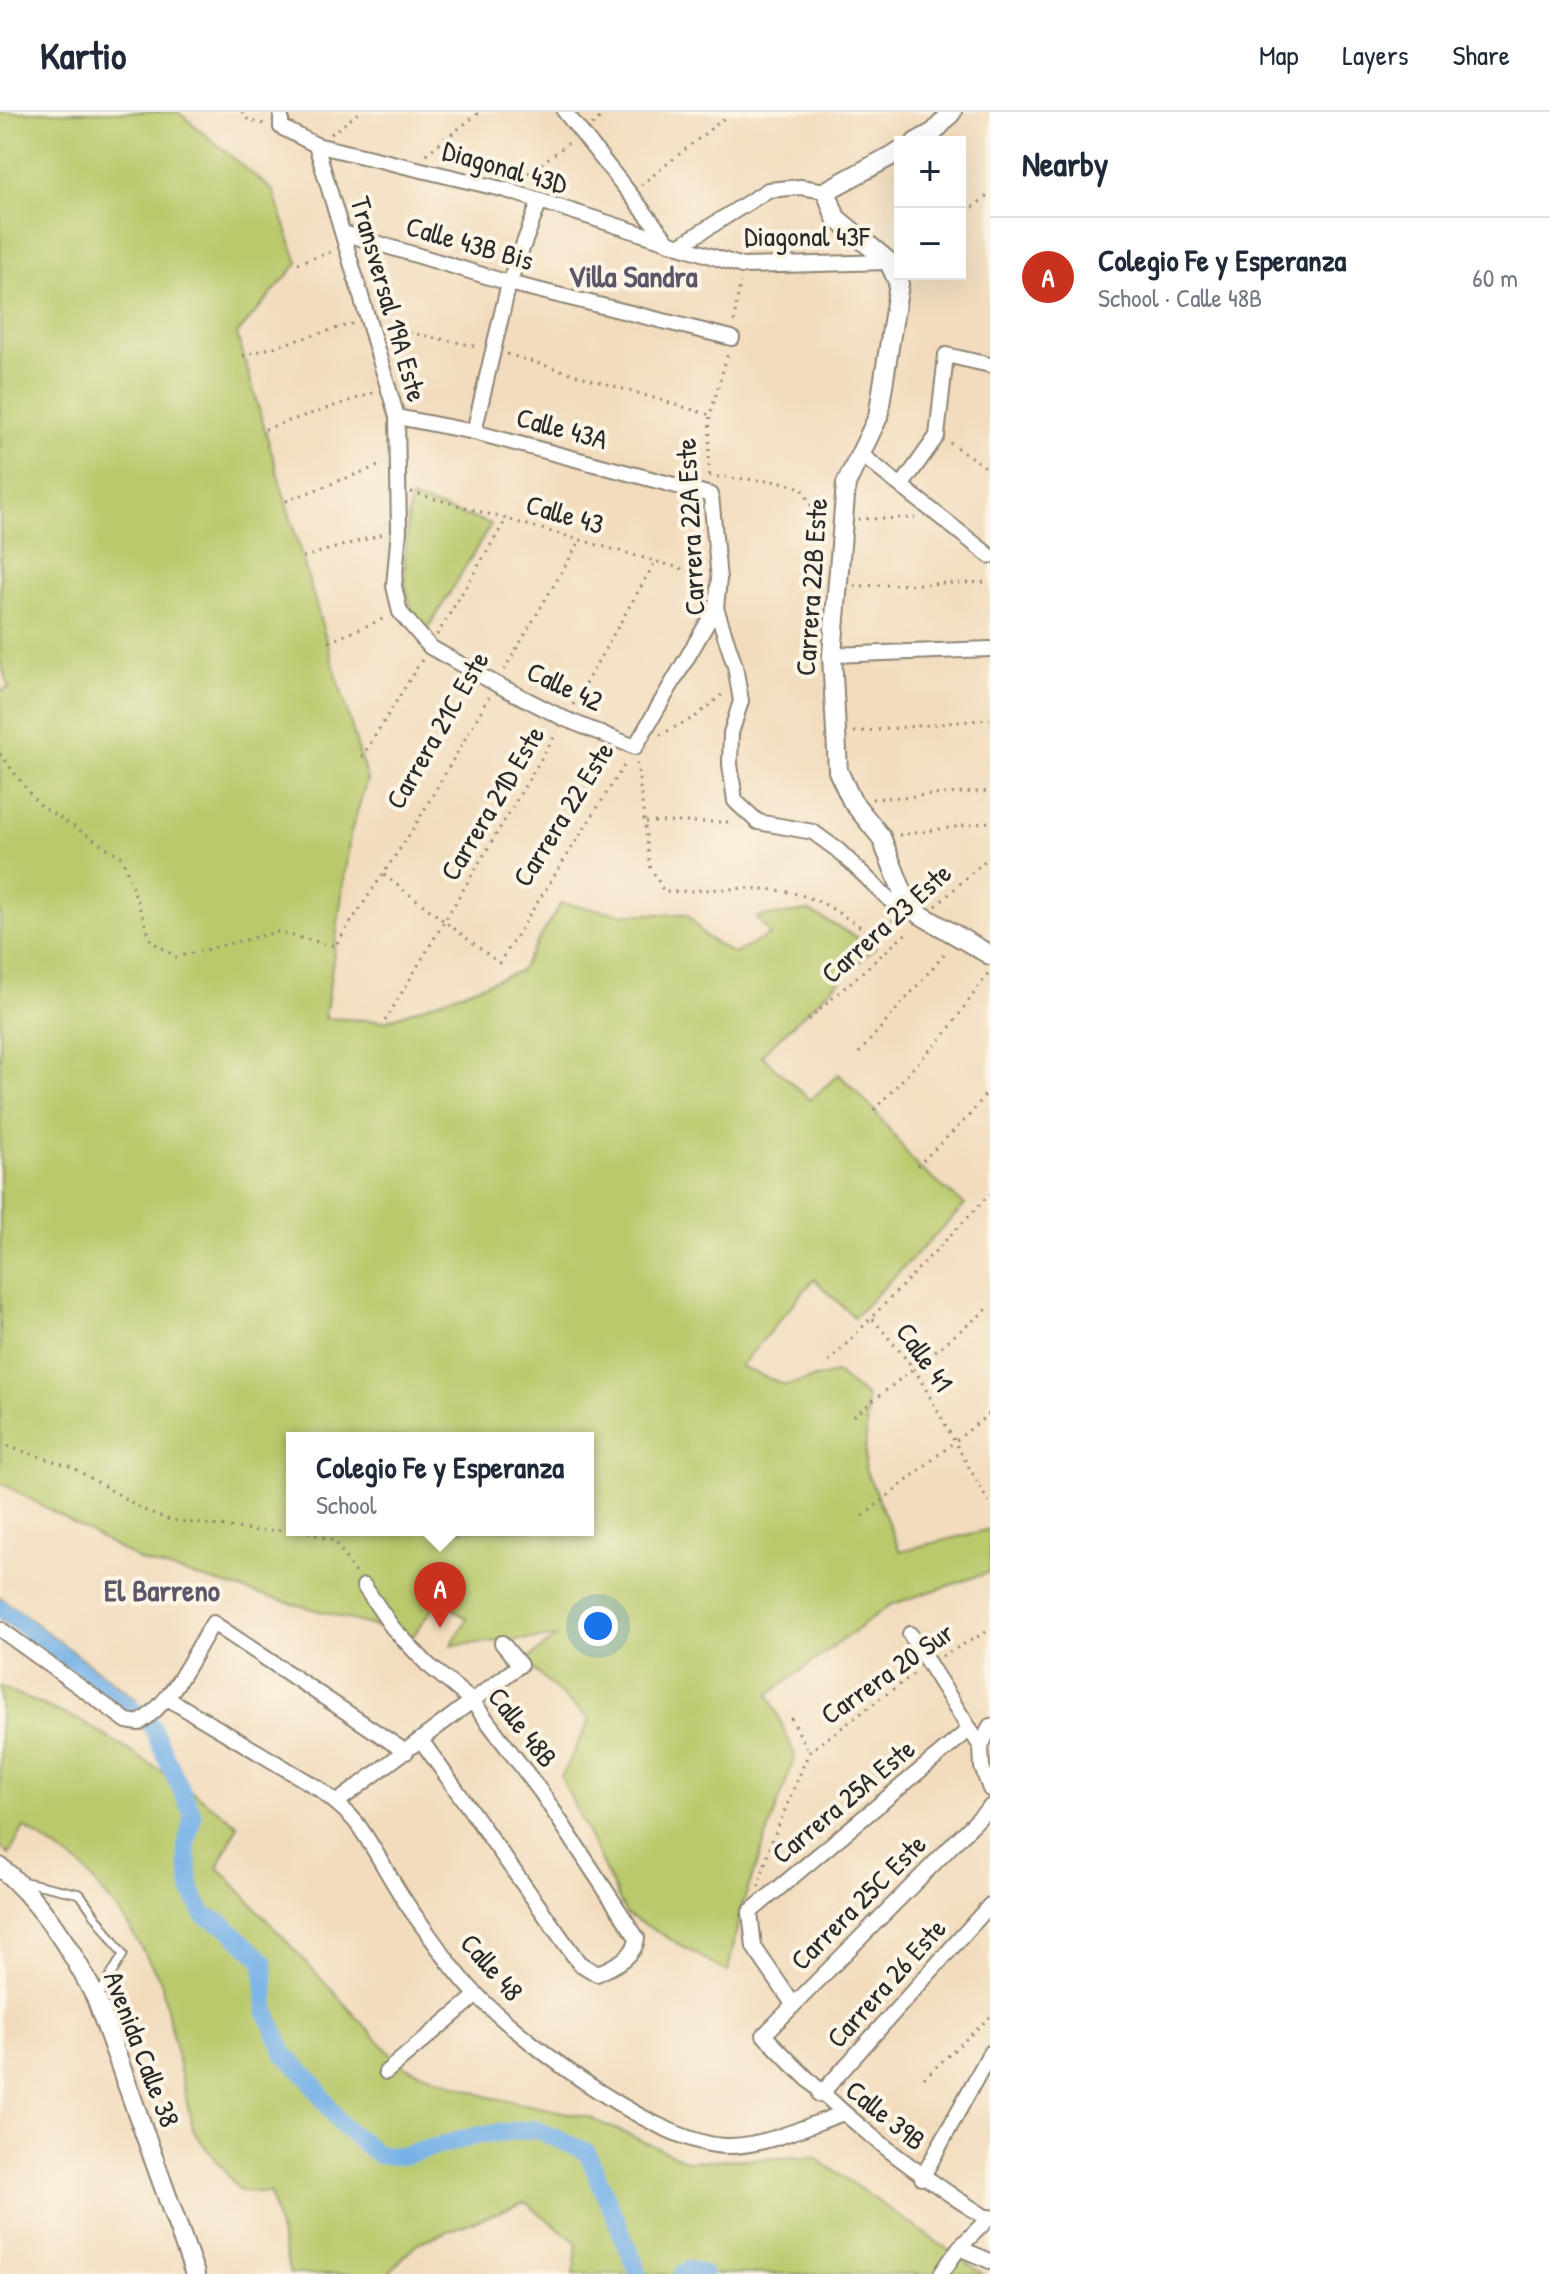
<!DOCTYPE html>
<html lang="en">
<head>
<meta charset="utf-8">
<style>
  body { margin:0; font-family:"Patrick Hand",sans-serif; background:#f2f2f3; color:#1f2937 }
  .controls { position:absolute; right:24px; top:24px; display:grid; overflow:hidden; border-radius:0px; box-shadow:0 8px 32px #0002 }
  .controls button { width:72px; height:72px; display:grid; place-items:center; padding:0; border:0; border-bottom:2px solid #e0e1e3; background:#fff; color:#1f2937; font:40px sans-serif }
  .you { position:absolute; left:598px; top:1514px; width:28px; height:28px; margin:-20px; border:6px solid #fff; border-radius:50%; background:#1a73e8; box-shadow:0 0 0 12px #1a73e833 }
  .badge { display:grid; place-items:center; width:52px; height:52px; border-radius:50%; background:#c8321e; color:#fff; font-size:26px; font-weight:700 }
  .pin { position:absolute; translate:-50% -66px; filter:drop-shadow(0 2px 4px #0008) }
  .pin::after { content:''; position:absolute; top:42px; width:28px; height:24px; background:inherit; clip-path:polygon(0 0,100% 0,50% 100%) }
  .popup { position:absolute; left:286px; top:1320px; width:308px; height:104px; box-sizing:border-box; display:grid; place-content:center; border-radius:0px; background:#fff; filter:drop-shadow(0 2px 6px #0005); font-size:26px; white-space:nowrap; color:#747a83 }
  .popup b { font-size:30px; color:#1f2937 }
  .popup::after { content:''; position:absolute; left:50%; top:100%; margin-left:-16px; border:16px solid transparent; border-top-color:#fff }
  .list { margin:0; padding:0; list-style:none }
  h2 { display:flex; justify-content:space-between; align-items:center; height:104px; margin:0; padding:0 32px; font-size:34px }
  h2 small { font-size:26px; font-weight:400; color:#747a83 }
  .list li { display:grid; grid-template-columns:52px 1fr auto; gap:24px; align-items:center; box-sizing:border-box; height:120px; padding:0 32px; border-top:2px solid #e0e1e3 }
  .list b { display:block; font-size:30px; white-space:nowrap }
  .list p { margin:0; font-size:26px; white-space:nowrap; color:#747a83 }
  .list em { font-size:26px; font-style:normal; color:#747a83 }
  .map { position:relative; flex:none; width:990px; height:2162px; overflow:hidden }
  header { display:flex; align-items:center; gap:48px; box-sizing:border-box; height:112px; padding:0 40px; background:#fff; border-bottom:2px solid #e0e1e3 }
  header strong { font-size:38px }
  nav { display:flex; gap:44px; margin-inline-start:auto; font-size:28px }
  main { display:flex }
  aside { flex:1; background:#fff }
  .map>svg:first-child { display:block }
  .green { fill:#b9c96c; stroke:#727a4c; stroke-width:2; fill-rule:evenodd }
  .lines { fill:none; stroke-linecap:round; stroke-linejoin:round }
  .canal { stroke:#74b1e7; stroke-width:18 }
  .service-casing { stroke:#8e8474; stroke-width:11 }
  .minor-casing { stroke:#8e8474; stroke-width:18 }
  .tertiary-casing { stroke:#8e8474; stroke-width:22 }
  .path { stroke:#8e8474; stroke-width:3; stroke-dasharray:2 6; stroke-linecap:butt }
  .service { stroke:#fff; stroke-width:7 }
  .minor { stroke:#fff; stroke-width:14 }
  .tertiary { stroke:#fff; stroke-width:18 }
  .labels { text-anchor:middle; stroke-width:8; stroke-linejoin:round; paint-order:stroke }
  .street-label { font-size:28px; fill:#2b2b2b; stroke:#fcf5e5 }
  .neighbourhood-label { font-size:30px; font-weight:bold; fill:#5b566a; stroke:#fcf5e5 }
</style>
</head>
<body>
<header>
<strong>Kartio</strong>
<nav><a>Map</a><a>Layers</a><a>Share</a></nav>
</header>
<main>
<div class="map">
<svg width="990" height="2162" viewBox="0 0 990 2162">
  <rect width="100%" height="100%" fill="#fcf5e5"/>
  <filter id="ink" filterUnits="userSpaceOnUse"><feTurbulence type="fractalNoise" baseFrequency=".0125" numOctaves="2"/><feDisplacementMap in="SourceGraphic" scale="16" xChannelSelector="R" yChannelSelector="G"/><feConvolveMatrix kernelMatrix="1 2 1 2 8 2 1 2 1" color-interpolation-filters="sRGB"/></filter>
  <filter id="wash" filterUnits="userSpaceOnUse"><feTurbulence type="fractalNoise" baseFrequency=".006" numOctaves="4" result="noise"/><feDisplacementMap in="SourceGraphic" scale="32" xChannelSelector="R" yChannelSelector="G"/><feGaussianBlur stdDeviation="1.8" result="paint"/><feColorMatrix in="noise" values="0 0 0 0 0 0 0 0 0 0 0 0 0 0 0 0 0 1.4 0 .05"/><feComposite in="paint" operator="in"/></filter>
  <g filter="url(#wash)">
    <rect width="100%" height="100%" fill="#f2dcbd"/>
    <g class="green">
      <path d="M0,0H178L273,79L298,151L237,222L367,668L350,723L325,906L385,909L520,859L561,791L622,802H687L706,825L734,842L770,823L757,805L809,799L875,835L761,943L810,988L839,962L874,998L917,1054L965,1093L854,1205L814,1167L740,1255L786,1273L836,1261L867,1285L865,1356L900,1439L990,1417V1460L890,1493L769,1582L795,1644L741,1797L728,1860L626,1802L561,1665L590,1608L525,1550L556,1525L451,1533L467,1507L439,1487L412,1525L141,1449L0,1370V579L9,576L0,549ZM292,1326H588V1418H292Z"/>
      <path d="M410,386L491,412L426,520C393,481 407,434 410,386Z"/>
      <path d="M0,1485L136,1587L131,1602L41,1532L0,1508Z"/>
      <path d="M0,1575L83,1610L185,1674L238,1713L218,1755L401,1953L489,1985L588,2005L688,2049L814,2045L983,2162H574L577,2131L525,2090L417,2131L388,2162H290L270,2081L240,2079L193,2019L161,1869L123,1805L81,1754L24,1715L9,1743L0,1735Z"/>
    </g>
    <g class="lines">
      <g class="canal">
        <path d="M0,1496L136,1600"/>
        <path d="M151,1613L193,1703L186,1735L191,1778L204,1803L225,1813L264,1849L266,1898L285,1943L308,1965L342,2014L378,2043L402,2044L479,2023L535,2017L587,2040L639,2162"/>
        <path d="M682,2162L689,2158L703,2162"/>
      </g>
    </g>
  </g>
  <g filter="url(#ink)">
    <g class="lines">
      <g class="service-casing">
        <path id="service" d="M21,1769L80,1782L123,1843L98,1884"/>
      </g>
      <g class="minor-casing">
        <g id="minor">
          <path d="M281,0V15L316,33L506,78L742,154L889,150"/>
          <path d="M565,0L669,131"/>
          <path d="M316,33L397,305L399,418L394,474L400,500L430,535L496,572L565,607L635,635L716,496"/>
          <path d="M343,121L509,171L732,226"/>
          <path d="M679,134L768,78L800,75L826,79"/>
          <path d="M397,305L474,320L711,383L719,467L716,496L735,554L741,589L731,621L730,652L735,689L758,710L813,720L839,739L893,791L909,796"/>
          <path d="M474,320L509,171L539,91"/>
          <path d="M859,341L990,444"/>
          <path d="M902,373L937,324L946,243L990,253"/>
          <path d="M832,543L990,537"/>
          <path d="M364,1474L392,1515L427,1552L472,1589L541,1680L637,1826C635,1846 613,1854 597,1862L579,1851L421,1628"/>
          <path d="M0,1517L127,1609L139,1611C173,1590 192,1544 213,1511L406,1640"/>
          <path d="M910,1522L981,1635L982,1655L990,1677"/>
          <path d="M167,1586L318,1676C331,1687 348,1699 358,1713C379,1742 394,1776 416,1805C436,1832 456,1863 480,1886C527,1933 664,2037 731,2034C768,2033 806,2014 841,2002"/>
          <path d="M981,1635L990,1614"/>
          <path d="M336,1691L520,1553L502,1531"/>
          <path d="M793,1892L754,1835L750,1800L970,1617"/>
          <path d="M386,1960L477,1883"/>
          <path d="M820,1983L990,1793"/>
          <path d="M922,2066L990,1941"/>
          <path d="M988,2107C900,2052 835,1998 764,1923L990,1695"/>
          <path d="M959,2136L990,2149"/>
          <path d="M941,2162L959,2136L990,2105"/>
        </g>
      </g>
      <g class="tertiary-casing">
        <g id="tertiary">
          <path d="M916,30L934,20L952,0"/>
          <path d="M900,39L826,79L836,106L889,150L899,172L878,305L846,372L832,543L838,659L852,689L881,725L909,796L990,843"/>
          <path d="M0,1755C42,1790 72,1838 96,1886L195,2162"/>
        </g>
      </g>
      <g class="path">
        <path d="M242,0L249,9L266,12"/>
        <path d="M592,13L607,0"/>
        <path d="M331,22L360,0"/>
        <path d="M426,42L480,0"/>
        <path d="M522,66L570,30"/>
        <path d="M641,73L728,3"/>
        <path d="M960,105L990,82"/>
        <path d="M298,151L334,139"/>
        <path d="M734,210L740,170"/>
        <path d="M386,216L480,235"/>
        <path d="M507,242L710,303"/>
        <path d="M243,244L355,211"/>
        <path d="M265,317L376,280"/>
        <path d="M950,331L990,358"/>
        <path d="M709,363L710,303L728,241"/>
        <path d="M709,364L781,370L802,376L820,410L824,426"/>
        <path d="M411,380L704,463"/>
        <path d="M286,389L381,353"/>
        <path d="M858,407L915,406"/>
        <path d="M303,445L384,422"/>
        <path d="M854,474L990,470"/>
        <path d="M437,523L507,406"/>
        <path d="M329,530L385,506"/>
        <path d="M504,558L581,427"/>
        <path d="M573,593L655,450"/>
        <path d="M854,620L990,607"/>
        <path d="M660,623L695,605L724,581"/>
        <path d="M0,642L38,692L122,745L151,829L176,845L277,820L335,834L415,714L489,585"/>
        <path d="M362,645L423,546"/>
        <path d="M637,651L650,754L664,780C712,779 770,769 815,788C836,796 853,813 875,822L895,807"/>
        <path d="M872,687L990,679"/>
        <path d="M646,710H734"/>
        <path d="M899,723L990,710"/>
        <path d="M384,763L499,851L627,649"/>
        <path d="M936,794L990,744"/>
        <path d="M808,908L910,818"/>
        <path d="M385,909L557,620"/>
        <path d="M859,941L948,838"/>
        <path d="M874,998L946,921L989,860"/>
        <path d="M917,1054L971,1002L990,976"/>
        <path d="M873,1207L915,1258L990,1393"/>
        <path d="M829,1250L990,1082"/>
        <path d="M854,1304L990,1195"/>
        <path d="M0,1332L72,1355L146,1399L170,1408L260,1419L292,1417"/>
        <path d="M863,1404L990,1301"/>
        <path d="M300,1418L335,1429L356,1463"/>
        <path d="M942,1544L990,1518"/>
        <path d="M791,1606L809,1640"/>
        <path d="M809,1640L915,1561"/>
        <path d="M758,1775L772,1729L809,1640"/>
        <path d="M924,1966L990,1905"/>
      </g>
      <use href="#service" class="service"/>
      <use href="#minor" class="minor"/>
      <use href="#tertiary" class="tertiary"/>
    </g>
  </g>
  <g class="labels">
    <g class="street-label">
      <text transform="translate(505 55) rotate(16)" y="10">Diagonal 43D</text>
      <text x="807" y="134">Diagonal 43F</text>
      <text transform="translate(470 131) rotate(16)" y="10">Calle 43B Bis</text>
      <text transform="translate(389 187) rotate(74)" y="10">Transversal 19A Este</text>
      <text transform="translate(562 316) rotate(15)" y="10">Calle 43A</text>
      <text transform="translate(565 402) rotate(16)" y="10">Calle 43</text>
      <text transform="translate(690 415) rotate(-93)" y="10">Carrera 22A Este</text>
      <text transform="translate(811 475) rotate(-86)" y="10">Carrera 22B Este</text>
      <text transform="translate(565 574) rotate(25)" y="10">Calle 42</text>
      <text transform="translate(437 618) rotate(-60)" y="10">Carrera 21C Este</text>
      <text transform="translate(492 691) rotate(-59)" y="10">Carrera 21D Este</text>
      <text transform="translate(563 702) rotate(-58)" y="10">Carrera 22 Este</text>
      <text transform="translate(886 811) rotate(-42)" y="10">Carrera 23 Este</text>
      <text transform="translate(925 1245) rotate(55)" y="10">Calle 41</text>
      <text transform="translate(887 1561) rotate(-35)" y="10">Carrera 20 Sur</text>
      <text transform="translate(523 1615) rotate(52)" y="10">Calle 48B</text>
      <text transform="translate(843 1689) rotate(-40)" y="10">Carrera 25A Este</text>
      <text transform="translate(858 1790) rotate(-45)" y="10">Carrera 25C Este</text>
      <text transform="translate(492 1855) rotate(49)" y="10">Calle 48</text>
      <text transform="translate(886 1871) rotate(-48)" y="10">Carrera 26 Este</text>
      <text transform="translate(142 1937) rotate(69)" y="10">Avenida Calle 38</text>
      <text transform="translate(886 2003) rotate(39)" y="10">Calle 39B</text>
    </g>
    <g class="neighbourhood-label">
      <text x="633" y="175">Villa Sandra</text>
      <text x="162" y="1489">El Barreno</text>
    </g>
  </g>
</svg>
<div class="controls">
<button>+</button>
<button>−</button>
</div>
<div class="you"></div>
<div class="pin badge" style="left:440px;top:1516px">A</div>
<div class="popup"><b>Colegio Fe y Esperanza</b>School</div>
</div>
<aside>
<h2>Nearby<small></small></h2>
<ul class="list">
<li><span class="badge">A</span><div><b>Colegio Fe y Esperanza</b><p>School · Calle 48B</p></div><em>60 m</em></li>
</ul>
</aside>
</main>
</body>
</html>
